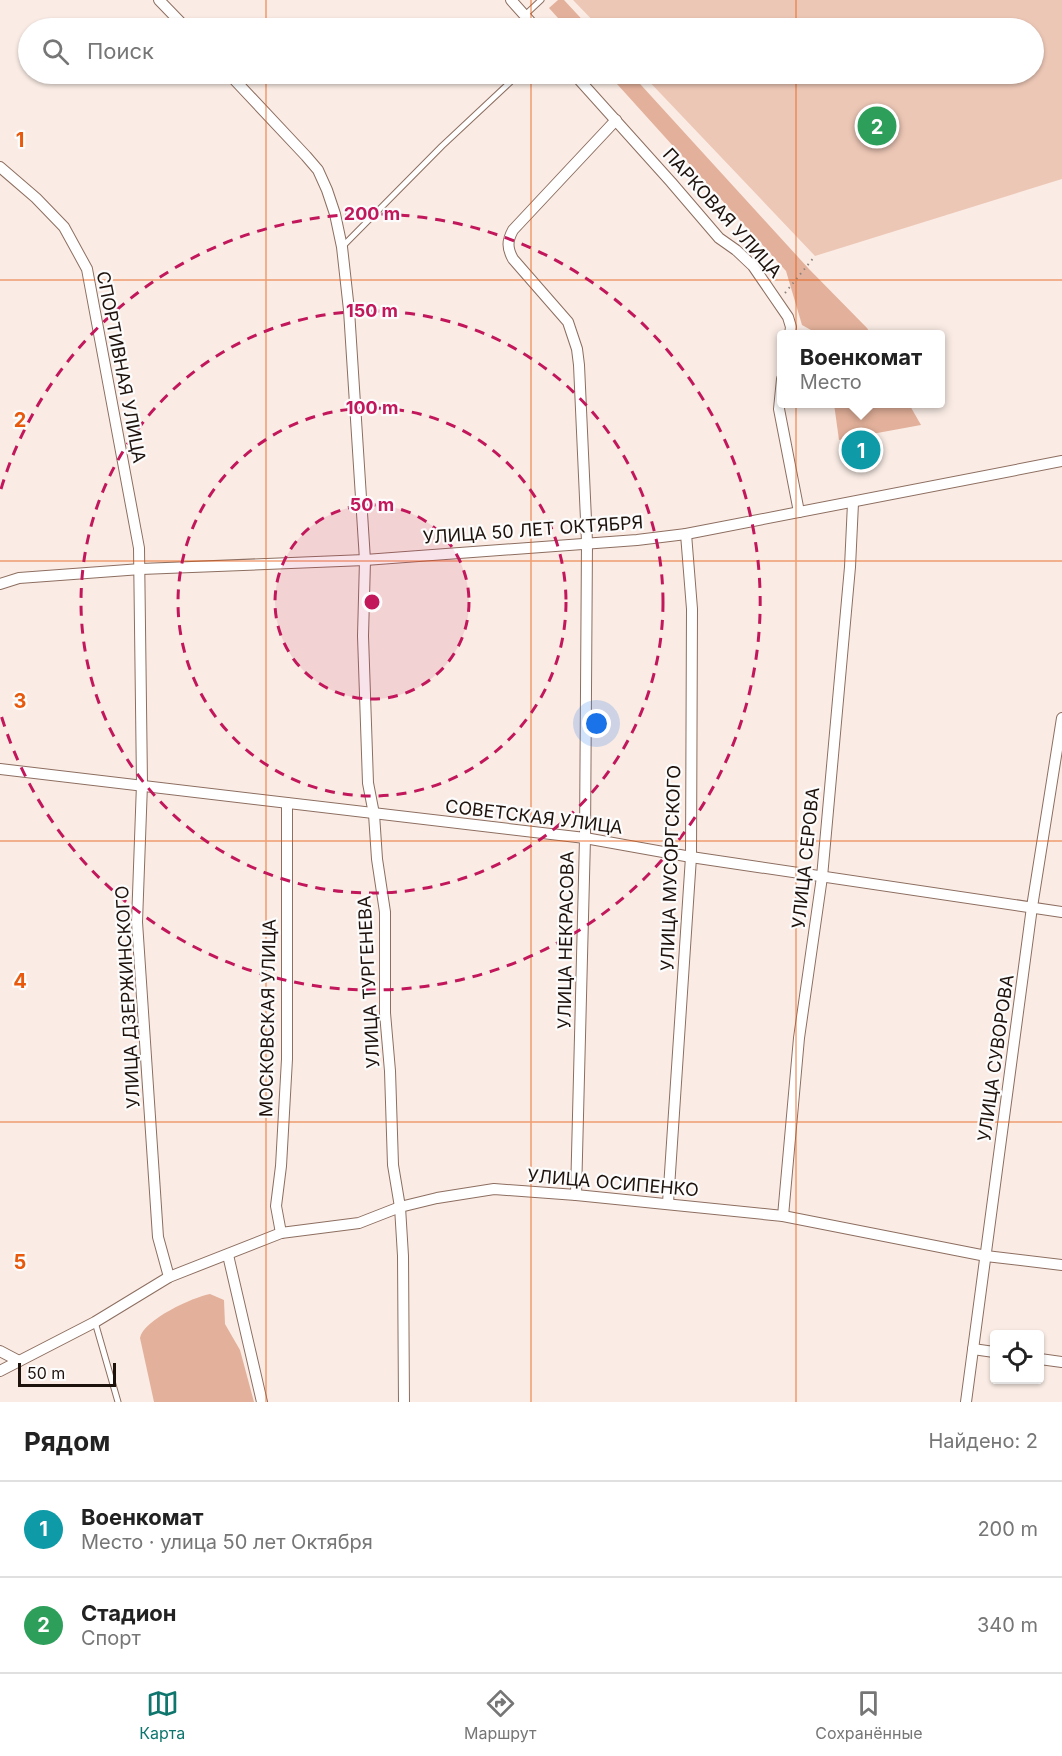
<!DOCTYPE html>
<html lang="ru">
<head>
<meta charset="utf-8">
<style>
  body { margin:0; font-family:Inter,sans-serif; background:#f2f2f2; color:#222 }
  .controls { position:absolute; right:18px; bottom:18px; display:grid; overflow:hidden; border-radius:6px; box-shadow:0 2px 4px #0004 }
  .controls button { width:54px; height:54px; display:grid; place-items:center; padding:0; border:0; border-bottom:2px solid #e0e0e0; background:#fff; color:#222; font:30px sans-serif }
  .scale { position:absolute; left:18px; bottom:15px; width:98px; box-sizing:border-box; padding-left:6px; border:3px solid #1e120c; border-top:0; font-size:16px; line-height:21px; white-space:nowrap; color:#1e120c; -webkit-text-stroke:4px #fcfcfc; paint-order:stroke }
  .you { position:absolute; left:597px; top:724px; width:21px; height:21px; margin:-15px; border:4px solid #fff; border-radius:50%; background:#1a73e8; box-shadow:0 0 0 9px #1a73e833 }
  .badge { display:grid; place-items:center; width:39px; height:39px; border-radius:50%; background:#0f766e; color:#fff; font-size:20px; font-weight:700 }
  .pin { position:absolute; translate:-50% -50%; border:3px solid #fff; box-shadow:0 2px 6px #0006 }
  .popup { position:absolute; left:777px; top:330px; width:168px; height:78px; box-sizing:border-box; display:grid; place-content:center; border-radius:6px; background:#fff; filter:drop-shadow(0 2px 4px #0005); font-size:20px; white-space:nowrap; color:#767676 }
  .popup b { font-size:22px; color:#222 }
  .popup::after { content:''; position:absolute; left:50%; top:100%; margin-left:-12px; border:12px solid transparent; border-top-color:#fff }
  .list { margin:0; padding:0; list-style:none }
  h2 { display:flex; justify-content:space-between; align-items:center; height:78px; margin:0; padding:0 24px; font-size:26px }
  h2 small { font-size:20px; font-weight:400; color:#767676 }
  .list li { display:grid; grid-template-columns:39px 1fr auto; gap:18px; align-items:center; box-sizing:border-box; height:96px; padding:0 24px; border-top:2px solid #e0e0e0 }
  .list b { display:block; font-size:22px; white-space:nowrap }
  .list p { margin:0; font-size:20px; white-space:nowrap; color:#767676 }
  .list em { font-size:20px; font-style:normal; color:#767676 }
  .icon { flex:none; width:33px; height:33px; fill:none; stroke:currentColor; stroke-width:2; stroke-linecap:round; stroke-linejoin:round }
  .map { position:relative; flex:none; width:1062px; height:1402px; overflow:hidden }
  .search { position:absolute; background:#fff; box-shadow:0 2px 4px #0004; left:18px; right:18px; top:18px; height:66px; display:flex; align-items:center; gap:15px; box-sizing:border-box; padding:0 21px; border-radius:33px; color:#767676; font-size:22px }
  .sheet { height:270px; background:#fff }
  nav { display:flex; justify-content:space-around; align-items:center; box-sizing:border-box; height:84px; border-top:2px solid #e0e0e0; background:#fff; font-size:16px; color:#767676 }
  nav a { display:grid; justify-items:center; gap:3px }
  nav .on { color:#0f766e }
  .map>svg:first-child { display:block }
  .green { fill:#edc7b6 }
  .forest { fill:#e3b19b }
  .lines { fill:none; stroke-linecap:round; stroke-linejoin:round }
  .service-casing { stroke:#8d6e60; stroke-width:7 }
  .minor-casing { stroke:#8d6e60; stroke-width:12 }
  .path { stroke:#90837d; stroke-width:2; stroke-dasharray:1.5 4.5; stroke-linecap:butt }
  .service { stroke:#fff; stroke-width:5 }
  .minor { stroke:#fff; stroke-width:10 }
  .grid { fill:none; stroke:#e8590c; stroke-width:1.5; stroke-opacity:0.55 }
  .ring { fill:none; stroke:#c2185b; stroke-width:3; stroke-dasharray:10 8 }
  .labels { text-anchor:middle; stroke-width:4.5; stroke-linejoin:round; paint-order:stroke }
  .street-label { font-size:18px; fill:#1e120c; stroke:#fcfcfc }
  .grid-label { font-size:20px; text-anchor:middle; font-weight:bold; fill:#e8590c; stroke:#fcfcfc; stroke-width:4.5; stroke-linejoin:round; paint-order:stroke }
  .centre { fill:#c2185b; stroke:#fcfcfc; stroke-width:3 }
  .ring-label { font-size:18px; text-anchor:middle; font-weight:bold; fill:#c2185b; stroke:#fcfcfc; stroke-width:4.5; stroke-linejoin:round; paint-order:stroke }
</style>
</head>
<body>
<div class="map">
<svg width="1062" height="1402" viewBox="0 0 1062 1402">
  <rect width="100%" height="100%" fill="#faece5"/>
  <path class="green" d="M573,0H1062V179L815,256L642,74H1034V28H600Z"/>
  <g class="forest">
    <path d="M558,0H564L590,28H567L549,8Z"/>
    <path d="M608,74H631L809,269L867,328L871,334H818L802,325L786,271Z"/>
    <path d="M834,404H909L921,425L839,440Z"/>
    <path d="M210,1294L224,1300L225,1324L240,1350L254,1402H154L140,1338C143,1320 193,1297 210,1294Z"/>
  </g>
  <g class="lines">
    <g class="service-casing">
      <g id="service">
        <path d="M525,15L541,0"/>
        <path d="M343,246L442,146L519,74"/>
        <path d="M95,1322L118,1402"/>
      </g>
    </g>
    <g class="minor-casing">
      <g id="minor">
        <path d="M159,0L186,28"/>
        <path d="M511,0L536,28"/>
        <path d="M229,74L306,156L318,170L327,190L335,214L342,247L349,310L365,560L363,636L368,783L374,814L377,859L385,912V1013L390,1071L393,1165L400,1207L403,1256L404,1402"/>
        <path d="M574,74L671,182L719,238L736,250L753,266L788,317L791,327L790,334"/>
        <path d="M0,167L36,198L64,227L87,269L139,548L142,784L137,922L158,1237L169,1277"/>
        <path d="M782,379L779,409L799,512"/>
        <path d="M0,584L19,578L141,569L365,560L637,540L686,534L1062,461"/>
        <path d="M0,769L585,838L691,857L1062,912"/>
        <path d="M576,1195L585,838L587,542L579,365L577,349L568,322L513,259C507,248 507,241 513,230L616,120"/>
        <path d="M668,1203L691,857L692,609L686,534"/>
        <path d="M783,1216L799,1038L822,877L850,567L853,503"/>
        <path d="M281,1233L276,1206L281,1166L287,1059V803"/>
        <path d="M228,1255L262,1402"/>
        <path d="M973,1349L994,1352"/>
        <path d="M0,1351L19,1361"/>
        <path d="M1040,1359L1062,1362"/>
        <path d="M0,1371L95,1322L169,1277L281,1233L359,1223L400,1207L437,1198L494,1189L576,1195L783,1216L986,1256L1062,1265"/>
        <path d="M966,1402L1032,907L1062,718"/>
      </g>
    </g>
    <path class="path" d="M785,293L815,256"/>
    <use href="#service" class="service"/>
    <use href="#minor" class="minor"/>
  </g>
  <path class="grid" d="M266,0V28M531,0V28M796,0V28M266,74V1402M531,74V1402M796,74V1402M0,280H1062M0,561H1062M0,841H1062M0,1122H1062"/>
  <circle cx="372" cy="602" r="97" fill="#c2185b" fill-opacity=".12"/>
  <g class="ring">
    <circle cx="372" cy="602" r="97"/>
    <circle cx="372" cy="602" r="194"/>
    <circle cx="372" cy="602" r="291"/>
    <path d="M1 489A388 388 0 1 1 1 715"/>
  </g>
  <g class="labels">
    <g class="street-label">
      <text transform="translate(722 213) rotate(48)" y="6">ПАРКОВАЯ УЛИЦА</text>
      <text transform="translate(121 367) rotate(79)" y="6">СПОРТИВНАЯ УЛИЦА</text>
      <text transform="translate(533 530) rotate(-4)" y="6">УЛИЦА 50 ЛЕТ ОКТЯБРЯ</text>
      <text transform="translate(534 817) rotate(7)" y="6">СОВЕТСКАЯ УЛИЦА</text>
      <text transform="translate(806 858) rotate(-84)" y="6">УЛИЦА СЕРОВА</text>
      <text transform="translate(671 868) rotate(-88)" y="6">УЛИЦА МУСОРГСКОГО</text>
      <text transform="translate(566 940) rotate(-89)" y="6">УЛИЦА НЕКРАСОВА</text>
      <text transform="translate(369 982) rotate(-93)" y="6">УЛИЦА ТУРГЕНЕВА</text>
      <text transform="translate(128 997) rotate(-93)" y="6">УЛИЦА ДЗЕРЖИНСКОГО</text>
      <text transform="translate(268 1018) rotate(-89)" y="6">МОСКОВСКАЯ УЛИЦА</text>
      <text transform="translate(996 1058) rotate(-82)" y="6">УЛИЦА СУВОРОВА</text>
      <text transform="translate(613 1183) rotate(5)" y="6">УЛИЦА ОСИПЕНКО</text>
    </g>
  </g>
  <g class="grid-label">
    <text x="20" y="147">1</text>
    <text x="20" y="427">2</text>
    <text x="20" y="708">3</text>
    <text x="20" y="988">4</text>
    <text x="20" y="1269">5</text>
  </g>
  <circle cx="372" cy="602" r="9" class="centre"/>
  <g class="ring-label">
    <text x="372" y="220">200 m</text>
    <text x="372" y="317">150 m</text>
    <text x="372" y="414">100 m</text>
    <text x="372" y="511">50 m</text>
  </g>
</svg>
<div class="controls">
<button><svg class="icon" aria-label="locate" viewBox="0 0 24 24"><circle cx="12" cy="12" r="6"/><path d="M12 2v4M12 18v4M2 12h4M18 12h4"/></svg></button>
</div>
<div class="scale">50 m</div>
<div class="you"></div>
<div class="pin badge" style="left:861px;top:450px;background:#0f9aa8">1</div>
<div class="popup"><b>Военкомат</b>Место</div>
<div class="pin badge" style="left:877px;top:126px;background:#2e9e5b">2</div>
<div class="search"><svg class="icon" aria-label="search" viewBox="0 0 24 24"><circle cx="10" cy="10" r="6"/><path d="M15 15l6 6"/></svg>Поиск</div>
</div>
<section class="sheet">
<h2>Рядом<small>Найдено: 2</small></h2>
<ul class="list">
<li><span class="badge" style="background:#0f9aa8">1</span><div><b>Военкомат</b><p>Место · улица 50 лет Октября</p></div><em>200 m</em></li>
<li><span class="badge" style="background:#2e9e5b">2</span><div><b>Стадион</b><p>Спорт</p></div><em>340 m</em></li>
</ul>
</section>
<nav>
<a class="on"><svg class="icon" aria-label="map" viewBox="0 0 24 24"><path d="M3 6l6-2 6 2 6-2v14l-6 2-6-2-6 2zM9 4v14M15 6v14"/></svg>Карта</a>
<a><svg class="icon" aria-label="directions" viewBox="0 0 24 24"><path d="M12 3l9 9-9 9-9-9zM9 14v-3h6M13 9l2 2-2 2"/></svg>Маршрут</a>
<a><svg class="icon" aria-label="saved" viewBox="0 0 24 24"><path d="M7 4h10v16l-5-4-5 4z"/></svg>Сохранённые</a>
</nav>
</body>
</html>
